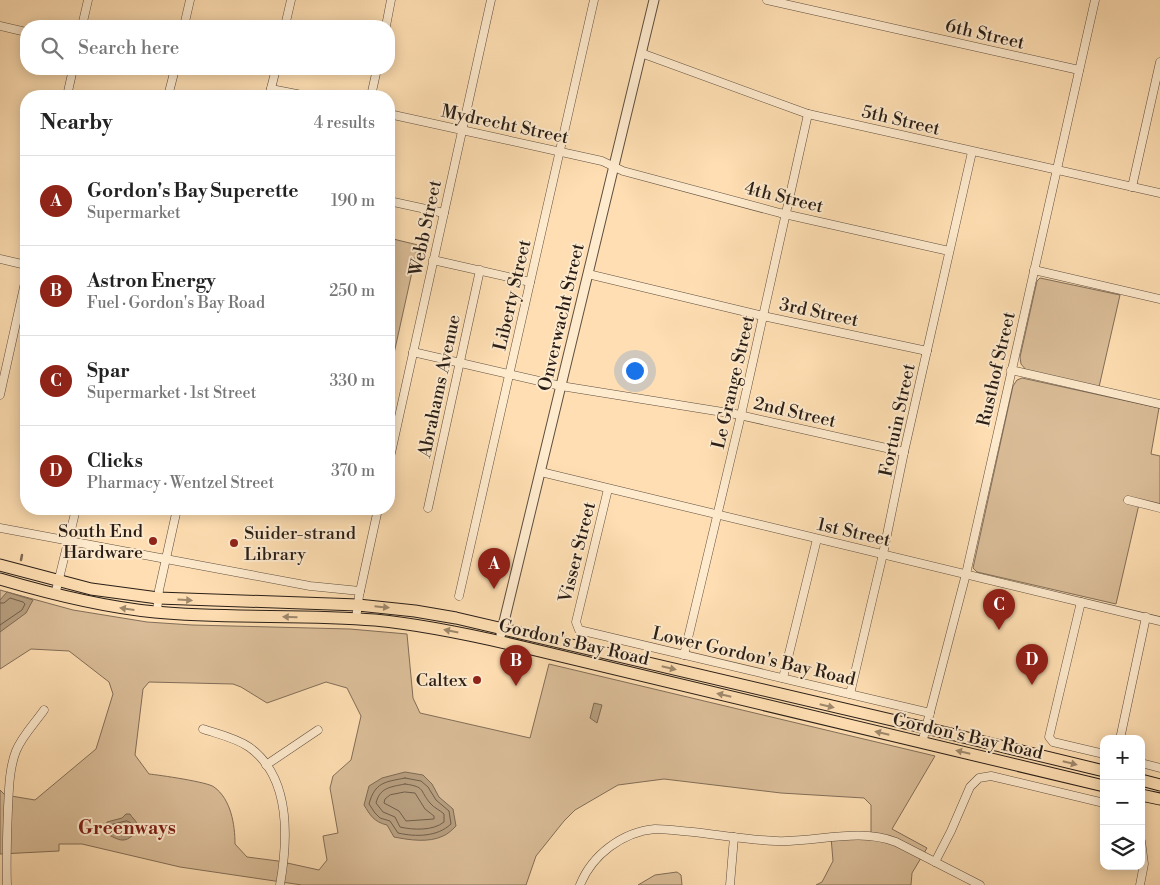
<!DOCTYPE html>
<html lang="en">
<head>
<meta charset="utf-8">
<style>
  body { margin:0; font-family:"Libre Bodoni",serif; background:#f2f2f2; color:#222 }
  .controls { position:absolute; right:15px; bottom:15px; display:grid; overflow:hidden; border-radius:10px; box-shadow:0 2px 12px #0003 }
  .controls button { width:45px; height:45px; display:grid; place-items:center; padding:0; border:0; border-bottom:1px solid #e0e0e0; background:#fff; color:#222; font:25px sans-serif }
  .you { position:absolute; left:634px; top:370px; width:18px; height:18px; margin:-12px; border:4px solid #fff; border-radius:50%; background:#1a73e8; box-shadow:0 0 0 8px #1a73e833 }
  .badge { display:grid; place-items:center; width:32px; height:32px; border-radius:50%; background:#8f2418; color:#fff; font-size:16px; font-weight:700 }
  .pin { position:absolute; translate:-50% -41px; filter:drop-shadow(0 1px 2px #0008) }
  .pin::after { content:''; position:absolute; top:26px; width:18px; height:15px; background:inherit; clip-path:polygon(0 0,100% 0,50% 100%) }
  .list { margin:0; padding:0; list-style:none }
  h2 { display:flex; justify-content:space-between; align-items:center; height:65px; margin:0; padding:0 20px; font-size:21px }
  h2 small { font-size:16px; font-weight:400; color:#767676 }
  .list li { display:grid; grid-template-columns:32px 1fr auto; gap:15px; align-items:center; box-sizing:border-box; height:90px; padding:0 20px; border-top:1px solid #e0e0e0 }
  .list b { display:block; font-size:19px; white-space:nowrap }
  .list p { margin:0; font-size:16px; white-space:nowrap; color:#767676 }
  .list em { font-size:16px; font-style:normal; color:#767676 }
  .icon { flex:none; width:28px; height:28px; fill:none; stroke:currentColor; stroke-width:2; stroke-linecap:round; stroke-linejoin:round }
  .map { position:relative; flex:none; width:1160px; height:885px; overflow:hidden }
  .search { position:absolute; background:#fff; box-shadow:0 2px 12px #0003; left:20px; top:20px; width:375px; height:55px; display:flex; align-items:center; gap:12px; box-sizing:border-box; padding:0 18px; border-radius:20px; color:#767676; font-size:19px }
  .panel { position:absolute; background:#fff; box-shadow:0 2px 12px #0003; left:20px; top:90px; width:375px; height:425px; border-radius:20px }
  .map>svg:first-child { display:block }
  .green { fill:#dabd98; stroke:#826e58; fill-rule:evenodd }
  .water { fill:#b69d7d; stroke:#7e6a54 }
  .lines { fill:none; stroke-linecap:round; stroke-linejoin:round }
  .shore { stroke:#705e4a; stroke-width:1 }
  .stream { stroke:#7e6a54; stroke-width:2.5 }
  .minor-casing { stroke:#5e4e3e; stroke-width:9 }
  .tertiary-casing { stroke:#5e4e3e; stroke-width:11 }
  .primary-casing { stroke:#291e17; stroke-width:13 }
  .minor { stroke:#feeacd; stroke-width:8 }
  .tertiary { stroke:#feeacd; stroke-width:9 }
  .primary { stroke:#fedeb2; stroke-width:11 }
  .oneway { fill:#9e886c }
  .poi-dot { fill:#8f2418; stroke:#feeacd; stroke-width:2 }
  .labels { text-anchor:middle; stroke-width:4; stroke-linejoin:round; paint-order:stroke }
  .street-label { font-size:18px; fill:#291e17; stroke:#feeacd }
  .poi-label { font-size:18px; fill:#291e17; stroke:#feeacd; text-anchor:end }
  .neighbourhood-label { font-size:19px; font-weight:bold; fill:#7a1f14; stroke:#feeacd }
</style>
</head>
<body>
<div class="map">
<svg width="1160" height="885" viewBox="0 0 1160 885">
  <rect width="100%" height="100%" fill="#fedeb2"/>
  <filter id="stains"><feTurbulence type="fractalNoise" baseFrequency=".004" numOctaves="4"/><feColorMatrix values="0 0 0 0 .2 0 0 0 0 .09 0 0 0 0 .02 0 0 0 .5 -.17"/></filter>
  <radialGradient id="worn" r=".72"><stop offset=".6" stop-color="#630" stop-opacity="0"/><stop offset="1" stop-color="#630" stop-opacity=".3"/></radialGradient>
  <g class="green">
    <path d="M389,238L418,245L389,376Z"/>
    <path d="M1040,278L1120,295L1099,387L1026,370L1021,364L1020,357L1037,281Z"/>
    <path d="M1022,378L1159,408L1151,454L1160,456V505L1140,500L1116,604L977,572L973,568L1013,386L1017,380Z"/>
    <path d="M0,590L73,610L147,622L192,625L350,629L407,634L413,698L420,713L530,738L549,664L935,756L892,829L927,848L912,873L911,885H816L822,882L833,861L831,837L871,835V805L864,798L781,793L664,779L618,785L575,810L564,821L536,856L526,885H302L180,867L82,844H59V851L0,854V790L5,795L35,800L96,749L113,694L109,682L69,651L31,649L0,669ZM149,682L233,684L241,687L267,703L326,682L347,688L361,716L351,760L333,776L330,788L338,833L323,836L327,860L319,870L278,861L247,857L235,844C235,825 231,799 214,787C208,782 159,775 149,774L135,755L143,689Z"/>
    <path d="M677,872L681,875L682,885H638L655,875Z"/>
  </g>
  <g class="water">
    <path d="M7,592L33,600L26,613L0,632V600Z"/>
    <path d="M594,703L602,705L597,723L590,718Z"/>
    <path d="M405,772L423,775L432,784L439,797L453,809L456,826C452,830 448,834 443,836C429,843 409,840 394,837L387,825C374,822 370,815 364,805L369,786L382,778Z"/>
    <path d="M126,814H130C132,818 136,820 137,824C139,831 129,841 122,840C118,840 111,836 107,834L105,827L107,822L122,818Z"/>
  </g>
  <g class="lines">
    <g class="shore">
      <path d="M0,603H4L10,598L23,602L25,604L22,610L0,625"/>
      <path d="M405,778L421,781L428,787L436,800L449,811L451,824C437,837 416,837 398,833L390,821L380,818L375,813L369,804C375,782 385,782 405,778Z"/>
      <path d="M405,784C426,787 419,790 430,803C434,808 440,810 444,814V822C433,831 413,830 400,827L395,817L383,812L376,803C380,787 391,787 405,784Z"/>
      <path d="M405,792L415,793L425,809L434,816V819L406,821L399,811L384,803L385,799L390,795Z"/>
      <path d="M127,821L131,823L132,827L130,831L122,835L110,829L111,825Z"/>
    </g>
    <path class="stream" d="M21,560L22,555"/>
    <g class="minor-casing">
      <g id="minor">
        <path d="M767,0L1079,70"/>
        <path d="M0,26L26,32"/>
        <path d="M82,26L88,0"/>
        <path d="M184,26L190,0"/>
        <path d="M285,26L291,0"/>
        <path d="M386,26L391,0"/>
        <path d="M641,53L808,114L1160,193"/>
        <path d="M271,89L307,96"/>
        <path d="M67,96L73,69"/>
        <path d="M168,96L175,69"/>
        <path d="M269,96L276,69"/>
        <path d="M371,96L377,69"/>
        <path d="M389,114L602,161L623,171L780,213L949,251"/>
        <path d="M1132,187L1160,62"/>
        <path d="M389,201L444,213"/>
        <path d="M0,259L26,265"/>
        <path d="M433,260L530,282"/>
        <path d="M1034,270L1160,299"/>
        <path d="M588,274L763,316L927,351"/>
        <path d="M413,352L561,386L735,414L904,452"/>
        <path d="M1011,370L1160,404"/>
        <path d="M0,395L26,278"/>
        <path d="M389,462L491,0"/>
        <path d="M541,472L1160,621"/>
        <path d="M608,489L576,622L579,630L930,713"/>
        <path d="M1128,500L1160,508"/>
        <path d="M428,508L480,270"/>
        <path d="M0,528L310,586L360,591"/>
        <path d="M55,595L76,509"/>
        <path d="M459,596L594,0"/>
        <path d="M1081,602L1049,737L1053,742L1104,754"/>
        <path d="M157,612L159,590L177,509"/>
        <path d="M356,619L359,596L378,509"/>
        <path d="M684,655L741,415L808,114"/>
        <path d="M783,678L817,539"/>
        <path d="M850,694L883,554L904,452L972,152"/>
        <path d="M203,729C218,734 236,738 249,747C291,777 288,840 280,885"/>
        <path d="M1120,739L1146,617"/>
        <path d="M922,743L966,574L1095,0"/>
        <path d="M1141,763L1160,768"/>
        <path d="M266,765L318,730"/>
        <path d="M935,862L951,831L970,787L979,778L991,776L1104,803"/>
        <path d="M7,885C6,859 7,834 8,808C9,790 9,769 16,751C22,736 35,723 44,710"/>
        <path d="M580,885C592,855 622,832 655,829C668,829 680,831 693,832C720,835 748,840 776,841C816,843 857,827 896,842L980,885"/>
        <path d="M730,885L734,837"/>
        <path d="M1140,885L1144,864L1141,841"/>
      </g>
    </g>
    <g class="tertiary-casing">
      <path id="tertiary" d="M501,634L654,0"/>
    </g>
    <g class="primary-casing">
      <g id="primary">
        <path d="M0,565L91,589L158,598L358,605L415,611L456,618L926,728L1104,771"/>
        <path d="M0,579C51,594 102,607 155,612C228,619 302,614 375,620C426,625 477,636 527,648L1104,786"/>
        <path d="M1141,780L1160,785"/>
        <path d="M1141,795L1160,799"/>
      </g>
    </g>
    <use href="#minor" class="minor"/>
    <use href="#tertiary" class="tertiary"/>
    <use href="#primary" class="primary"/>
  </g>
  <defs><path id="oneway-solid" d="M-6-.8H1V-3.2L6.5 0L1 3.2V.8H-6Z" transform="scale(1.25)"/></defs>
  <g class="oneway">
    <use href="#oneway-solid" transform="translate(185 600) rotate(3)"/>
    <use href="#oneway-solid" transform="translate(382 607) rotate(6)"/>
    <use href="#oneway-solid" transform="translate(127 609) rotate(-172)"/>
    <use href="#oneway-solid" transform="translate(290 617) rotate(-179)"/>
    <use href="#oneway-solid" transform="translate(451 631) rotate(-169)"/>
    <use href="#oneway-solid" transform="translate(669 668) rotate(13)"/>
    <use href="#oneway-solid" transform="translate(724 695) rotate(-167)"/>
    <use href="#oneway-solid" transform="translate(827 706) rotate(13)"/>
    <use href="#oneway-solid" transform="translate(882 733) rotate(-167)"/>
    <use href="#oneway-solid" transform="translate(963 752) rotate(-167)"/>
    <use href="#oneway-solid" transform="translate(1070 763) rotate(14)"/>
  </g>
  <g class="poi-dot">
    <circle cx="153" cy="541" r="5"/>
    <circle cx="234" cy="543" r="5"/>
    <circle cx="477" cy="680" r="5"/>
  </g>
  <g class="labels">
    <g class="street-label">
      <text transform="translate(985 34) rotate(13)" y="6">6th Street</text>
      <text transform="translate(901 120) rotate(13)" y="6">5th Street</text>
      <text transform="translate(505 124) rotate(12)" y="6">Mydrecht Street</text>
      <text transform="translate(784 197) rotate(14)" y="6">4th Street</text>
      <text transform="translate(425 228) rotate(-78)" y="6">Webb Street</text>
      <text transform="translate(512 295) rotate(-77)" y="6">Liberty Street</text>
      <text transform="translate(819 312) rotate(12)" y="6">3rd Street</text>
      <text transform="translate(561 317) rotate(-77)" y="6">Onverwacht Street</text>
      <text transform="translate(996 369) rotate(-77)" y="6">Rusthof Street</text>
      <text transform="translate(733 382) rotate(-77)" y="6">Le Grange Street</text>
      <text transform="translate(439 386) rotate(-78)" y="6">Abrahams Avenue</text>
      <text transform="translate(795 412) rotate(13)" y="6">2nd Street</text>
      <text transform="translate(897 420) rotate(-78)" y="6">Fortuin Street</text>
      <text transform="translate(854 532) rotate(13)" y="6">1st Street</text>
      <text transform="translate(577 552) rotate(-76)" y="6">Visser Street</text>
      <text transform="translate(574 642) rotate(13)" y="6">Gordon's Bay Road</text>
      <text transform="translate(754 656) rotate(13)" y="6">Lower Gordon's Bay Road</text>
      <text transform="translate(968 736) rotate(13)" y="6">Gordon's Bay Road</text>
    </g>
    <g class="poi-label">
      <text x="143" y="537">South End<tspan x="143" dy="21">Hardware</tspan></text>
      <text x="244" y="539" text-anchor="start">Suider-strand<tspan x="244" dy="21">Library</tspan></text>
      <text x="467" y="686">Caltex</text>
    </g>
    <g class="neighbourhood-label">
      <text x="127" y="834">Greenways</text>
    </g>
  </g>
  <rect width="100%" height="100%" filter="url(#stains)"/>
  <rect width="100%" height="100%" fill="url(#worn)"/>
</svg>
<div class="controls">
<button>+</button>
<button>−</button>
<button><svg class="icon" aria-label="layers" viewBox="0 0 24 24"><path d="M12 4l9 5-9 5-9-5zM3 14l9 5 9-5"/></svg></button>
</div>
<div class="you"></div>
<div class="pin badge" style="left:494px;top:589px">A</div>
<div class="pin badge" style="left:516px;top:686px">B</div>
<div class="pin badge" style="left:999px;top:630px">C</div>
<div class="pin badge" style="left:1032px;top:685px">D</div>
<div class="search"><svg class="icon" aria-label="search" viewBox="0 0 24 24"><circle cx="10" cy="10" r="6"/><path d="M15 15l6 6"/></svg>Search here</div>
<section class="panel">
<h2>Nearby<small>4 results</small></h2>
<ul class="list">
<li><span class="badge">A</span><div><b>Gordon's Bay Superette</b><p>Supermarket</p></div><em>190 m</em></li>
<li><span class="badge">B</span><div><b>Astron Energy</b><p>Fuel · Gordon's Bay Road</p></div><em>250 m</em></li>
<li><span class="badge">C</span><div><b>Spar</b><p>Supermarket · 1st Street</p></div><em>330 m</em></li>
<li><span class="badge">D</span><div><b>Clicks</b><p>Pharmacy · Wentzel Street</p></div><em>370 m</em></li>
</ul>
</section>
</div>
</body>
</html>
